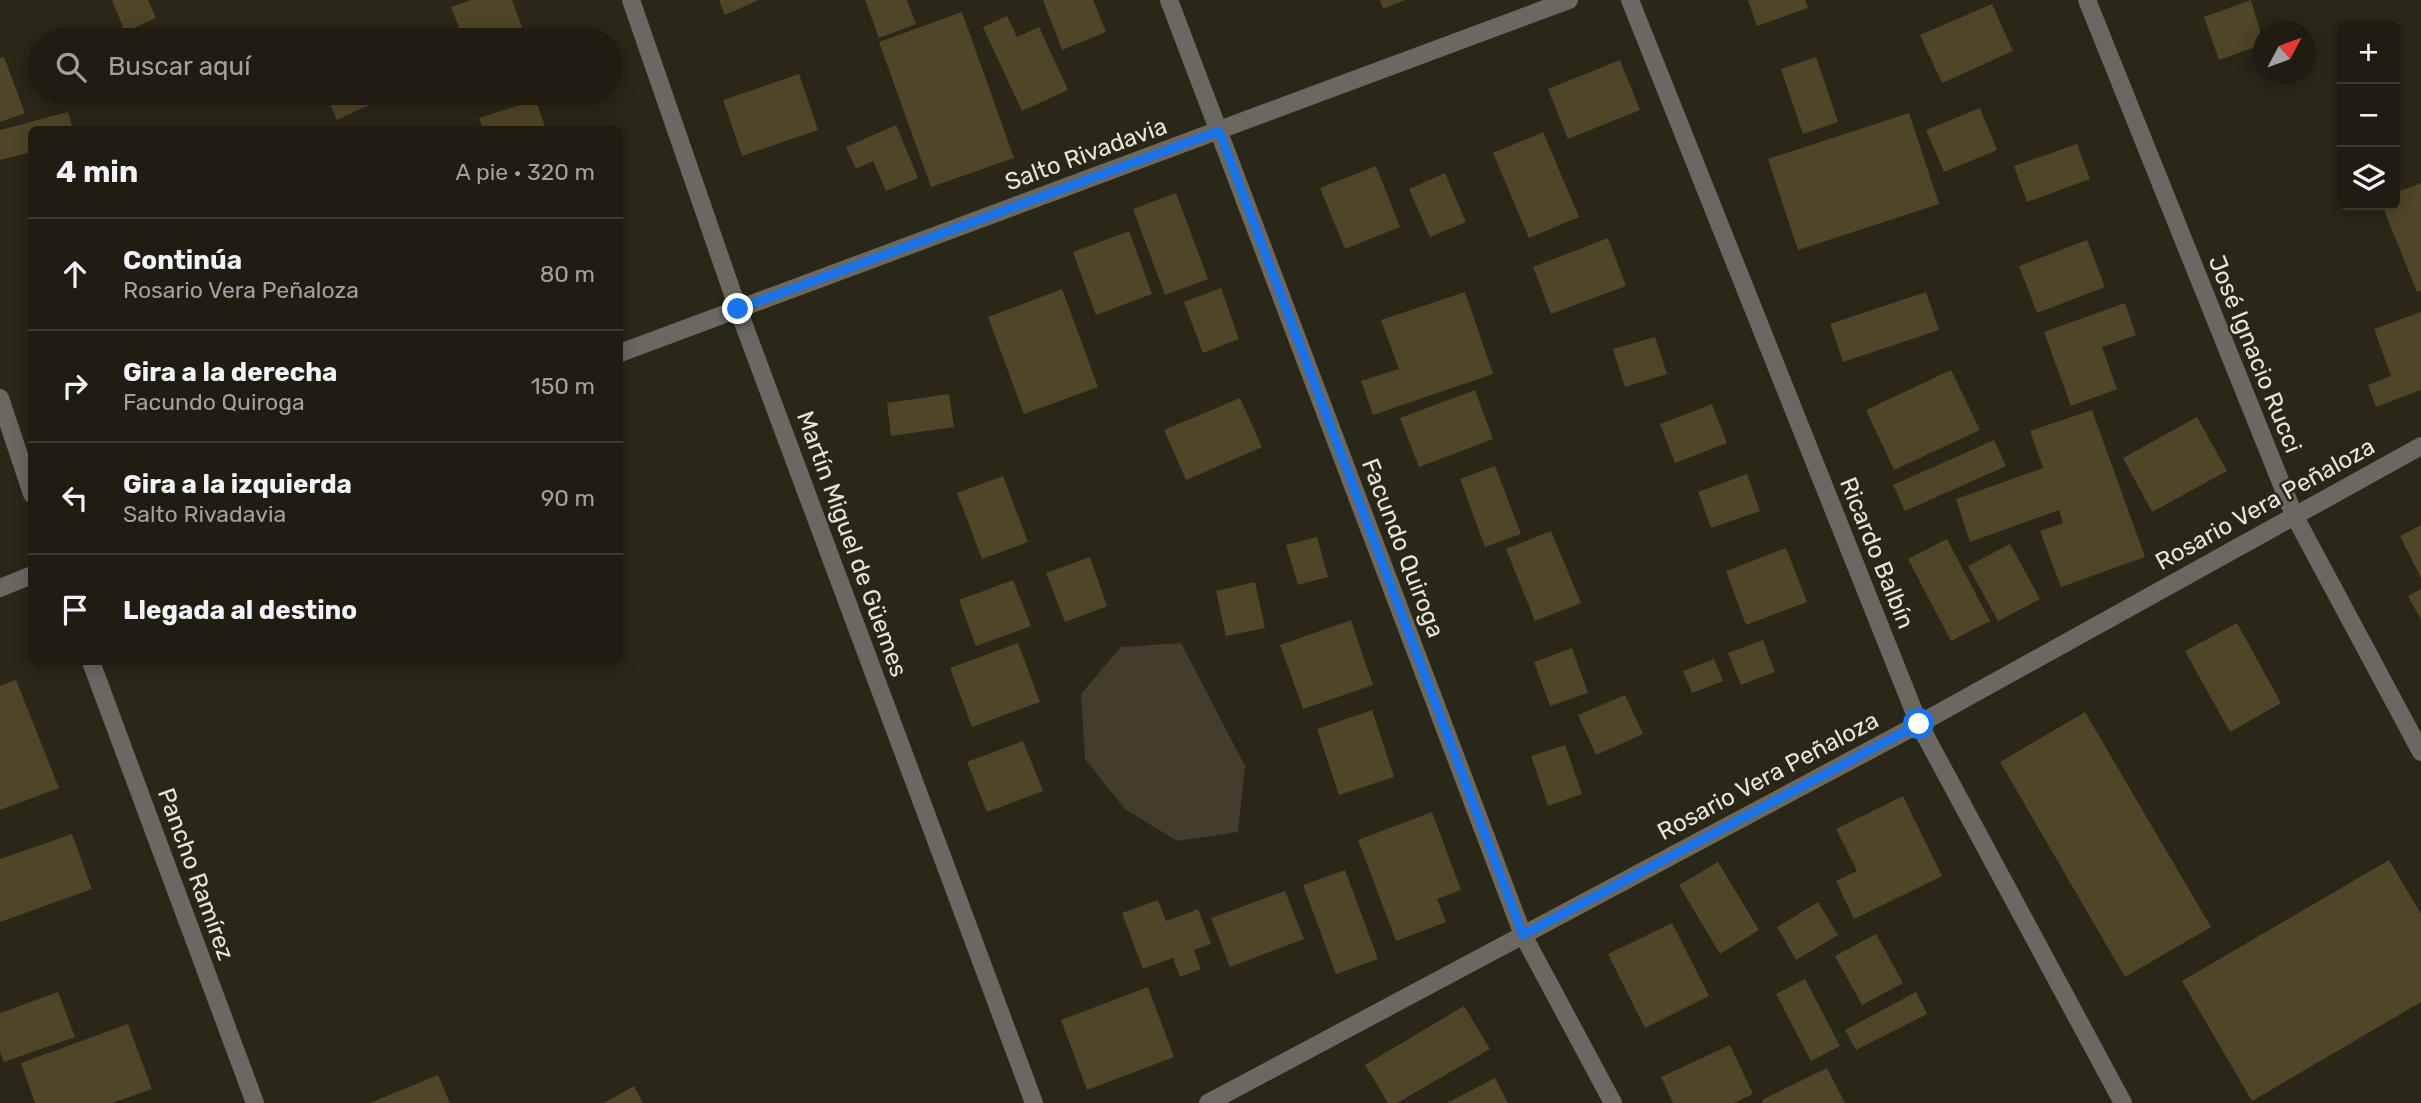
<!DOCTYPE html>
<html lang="es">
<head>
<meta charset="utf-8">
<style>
  body { margin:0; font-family:Rubik,sans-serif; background:#2d2920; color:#f1f3f6 }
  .controls { position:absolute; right:21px; top:21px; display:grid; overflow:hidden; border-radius:10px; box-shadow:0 4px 18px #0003 }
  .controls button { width:63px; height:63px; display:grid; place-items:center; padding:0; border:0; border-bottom:2px solid #3d3a32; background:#201c12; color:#f1f3f6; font:35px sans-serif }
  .compass { position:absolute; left:2253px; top:21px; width:63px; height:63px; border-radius:50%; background:#201c12; box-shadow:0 4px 18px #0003; rotate:49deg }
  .stop { position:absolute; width:21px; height:21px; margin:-16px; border:5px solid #1a73e8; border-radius:50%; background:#fff }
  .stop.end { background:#1a73e8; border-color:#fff; box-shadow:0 2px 7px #0008 }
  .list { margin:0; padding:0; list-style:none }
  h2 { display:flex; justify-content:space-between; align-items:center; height:91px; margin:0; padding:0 28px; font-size:30px }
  h2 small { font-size:23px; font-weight:400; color:#a2a19f }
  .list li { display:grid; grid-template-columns:46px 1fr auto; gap:21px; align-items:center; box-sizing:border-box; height:112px; padding:0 28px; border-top:2px solid #3d3a32 }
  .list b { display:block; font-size:26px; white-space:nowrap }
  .list p { margin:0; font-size:23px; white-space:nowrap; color:#a2a19f }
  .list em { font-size:23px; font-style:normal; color:#a2a19f }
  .icon { flex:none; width:38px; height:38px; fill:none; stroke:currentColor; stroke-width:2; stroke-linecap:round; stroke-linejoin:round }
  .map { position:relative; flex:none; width:2421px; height:1103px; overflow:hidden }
  .search { position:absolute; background:#201c12; box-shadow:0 4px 18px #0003; left:28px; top:28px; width:595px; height:77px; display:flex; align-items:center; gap:18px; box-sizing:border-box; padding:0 24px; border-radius:38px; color:#a2a19f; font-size:26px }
  .panel { position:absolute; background:#201c12; box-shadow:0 4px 18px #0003; left:28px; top:126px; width:595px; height:539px; border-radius:10px }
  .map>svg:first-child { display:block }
  .green { fill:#423d2c }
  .building { fill:#4f4627 }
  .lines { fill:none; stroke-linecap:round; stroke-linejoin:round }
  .minor { stroke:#6a6861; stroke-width:18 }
  .route { stroke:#1a73e8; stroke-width:9 }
  .labels { text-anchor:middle; stroke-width:5; stroke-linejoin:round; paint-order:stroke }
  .street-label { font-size:24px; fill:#e7e4db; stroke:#2a2618 }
</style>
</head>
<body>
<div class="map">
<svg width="2421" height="1103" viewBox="0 0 2421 1103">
  <rect width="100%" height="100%" fill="#2a2618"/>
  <path class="green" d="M1181,643L1245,766L1238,832L1177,841L1125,809L1085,759L1081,694L1121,647Z"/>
  <g class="building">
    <path d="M112,0H148L156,18L125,32Z"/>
    <path d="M471,0H512L527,40H464L451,7Z"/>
    <path d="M719,0H759L725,15Z"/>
    <path d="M865,0H907L916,24L879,38Z"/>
    <path d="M1043,0H1093L1106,32L1062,50Z"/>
    <path d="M1380,0H1405L1383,9Z"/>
    <path d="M1748,0H1805L1808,8L1757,26Z"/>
    <path d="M2251,0L2264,44L2219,60L2204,17Z"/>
    <path d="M1992,4L2013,51L1942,83L1920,35Z"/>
    <path d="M962,12L1014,158L931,187L879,42Z"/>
    <path d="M1007,16L1017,37L1039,27L1068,90L1022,111L983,27Z"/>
    <path d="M4,57L25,113L0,122V58Z"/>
    <path d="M1816,57L1838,122L1803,134L1781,69Z"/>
    <path d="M1620,60L1640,110L1568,139L1548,89Z"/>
    <path d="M799,74L818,130L742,156L723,100Z"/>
    <path d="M325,93H374L378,101L337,120Z"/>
    <path d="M536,100L546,130H483L479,118Z"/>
    <path d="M1980,108L1997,150L1944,172L1926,130Z"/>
    <path d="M68,112L73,130H32V152L0,160V130Z"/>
    <path d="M1909,113L1939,204L1798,250L1768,159Z"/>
    <path d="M896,125L918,178L886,191L873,161L856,169L846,147Z"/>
    <path d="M1543,132L1579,217L1529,238L1493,153Z"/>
    <path d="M2077,144L2090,179L2027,202L2014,166Z"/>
    <path d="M1376,166L1400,227L1345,249L1320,188Z"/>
    <path d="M1445,173L1466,222L1430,237L1409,189Z"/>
    <path d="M2421,183V291L2417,292L2382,205H2395V193Z"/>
    <path d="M1176,193L1208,279L1165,295L1133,209Z"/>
    <path d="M1129,231L1152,294L1096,315L1073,252Z"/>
    <path d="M1608,238L1626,286L1551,314L1533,267Z"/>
    <path d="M2087,240L2105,287L2037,313L2019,266Z"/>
    <path d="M1221,288L1239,339L1203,353L1184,302Z"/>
    <path d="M1062,289L1098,387L1024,414L988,317Z"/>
    <path d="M1465,292L1493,374L1373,415L1361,381L1399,369L1381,320Z"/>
    <path d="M1926,292L1939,330L1843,362L1830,324Z"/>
    <path d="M2125,303L2136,335L2102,347L2117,389L2071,406L2044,332Z"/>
    <path d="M2421,312V390L2376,407L2368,385L2391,376L2374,329Z"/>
    <path d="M1655,337L1667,374L1625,387L1613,349Z"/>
    <path d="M1951,370L1980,430L1894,470L1866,410Z"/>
    <path d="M1475,390L1493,439L1419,467L1400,418Z"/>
    <path d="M949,394L954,427L891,436L887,403Z"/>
    <path d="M1240,398L1262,447L1186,480L1164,430Z"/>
    <path d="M1712,404L1727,443L1675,463L1660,424Z"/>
    <path d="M2092,410L2145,557L2061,587L2040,531L2063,523L2059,510L1970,542L1956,499L2043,468L2030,431Z"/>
    <path d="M2197,417L2227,471L2152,512L2123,458Z"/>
    <path d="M1994,440L2006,466L1905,511L1893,485Z"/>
    <path d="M1495,466L1521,534L1485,547L1460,479Z"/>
    <path d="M1747,474L1760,511L1711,528L1698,492Z"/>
    <path d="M1003,476L1028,542L982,559L957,493Z"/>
    <path d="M2421,525V578L2400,536Z"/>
    <path d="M1551,531L1581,603L1535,621L1506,549Z"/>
    <path d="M1317,537L1328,577L1298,585L1286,545Z"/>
    <path d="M1947,539L1990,621L1951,641L1908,559Z"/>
    <path d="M2010,544L2040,599L1998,621L1968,566Z"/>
    <path d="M1786,548L1807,602L1746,625L1726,571Z"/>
    <path d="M1090,557L1107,606L1065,622L1046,573Z"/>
    <path d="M1013,580L1031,626L976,646L959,600Z"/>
    <path d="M1255,582L1265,628L1226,636L1216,591Z"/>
    <path d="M2421,589V620L2408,596Z"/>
    <path d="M1351,620L1373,685L1303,709L1280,645Z"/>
    <path d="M2237,623L2281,703L2230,732L2185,651Z"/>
    <path d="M1763,640L1775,672L1741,685L1728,653Z"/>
    <path d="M1018,643L1040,702L972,727L950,668Z"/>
    <path d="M1572,648L1588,693L1550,706L1534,662Z"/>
    <path d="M1714,659L1723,681L1692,693L1683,671Z"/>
    <path d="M16,680L59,788L0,810V686Z"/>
    <path d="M1625,695L1643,734L1596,755L1578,715Z"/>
    <path d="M1372,710L1394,777L1339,795L1317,729Z"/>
    <path d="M2085,712L2211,927L2125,977L2000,762Z"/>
    <path d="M1023,741L1043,791L987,812L967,762Z"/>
    <path d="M1565,745L1582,794L1548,806L1531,756Z"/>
    <path d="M1903,796L1942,876L1854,919L1836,881L1857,871L1836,829Z"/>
    <path d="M1432,812L1461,890L1437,899L1446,922L1396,941L1358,840Z"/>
    <path d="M72,834L92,889L0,922V859Z"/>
    <path d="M2389,860L2421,914V1002L2252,1101L2182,981Z"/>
    <path d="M1718,862L1759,930L1720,954L1679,885Z"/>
    <path d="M1345,870L1378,959L1336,974L1303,885Z"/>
    <path d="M1285,891L1304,939L1230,967L1211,918Z"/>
    <path d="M1158,900L1166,921L1198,909L1211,944L1194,950L1201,969L1180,977L1173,958L1143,969L1122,913Z"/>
    <path d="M1818,902L1838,935L1796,960L1777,927Z"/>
    <path d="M1672,923L1709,996L1645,1028L1608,954Z"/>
    <path d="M1876,934L1903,983L1862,1005L1835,956Z"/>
    <path d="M1805,979L1840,1046L1811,1061L1776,994Z"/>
    <path d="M1148,987L1174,1057L1087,1090L1061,1020Z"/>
    <path d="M58,992L75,1037L4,1062L0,1052V1013Z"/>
    <path d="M1916,992L1927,1014L1856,1050L1845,1030Z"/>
    <path d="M1464,1006L1490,1049L1397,1103H1388L1365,1065Z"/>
    <path d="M128,1024L152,1089L112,1103H35L21,1063Z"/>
    <path d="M1730,1045L1753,1094L1734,1103H1673L1661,1077Z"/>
    <path d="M1827,1068L1845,1103H1763L1762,1100Z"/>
    <path d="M438,1075L450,1103H370Z"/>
    <path d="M1495,1078L1508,1103H1447Z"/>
    <path d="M634,1086L643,1103H604Z"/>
  </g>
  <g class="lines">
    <g class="minor">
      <path d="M631,0L738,309L1034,1103"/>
      <path d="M1169,0L1523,935L1613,1103"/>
      <path d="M1630,0L1919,724L2123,1103"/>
      <path d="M2087,0L2294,515L2421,752"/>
      <path d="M620,353L1569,0"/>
      <path d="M0,398L32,494"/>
      <path d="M0,588L32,575"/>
      <path d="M91,662L255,1103"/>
      <path d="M1208,1103L1919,724L2421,446"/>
    </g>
  </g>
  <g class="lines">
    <path class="route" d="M738,309L1219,131L1523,935L1919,724"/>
  </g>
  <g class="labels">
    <g class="street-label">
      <text transform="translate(1086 154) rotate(-20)" y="8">Salto Rivadavia</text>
      <text transform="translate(2255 354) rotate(68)" y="8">José Ignacio Rucci</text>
      <text transform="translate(2265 504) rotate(-29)" y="8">Rosario Vera Peñaloza</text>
      <text transform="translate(852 544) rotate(70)" y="8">Martín Miguel de Güemes</text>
      <text transform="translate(1403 548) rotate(69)" y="8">Facundo Quiroga</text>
      <text transform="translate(1877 553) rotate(68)" y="8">Ricardo Balbín</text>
      <text transform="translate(1768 776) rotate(-28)" y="8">Rosario Vera Peñaloza</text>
      <text transform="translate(196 874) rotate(70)" y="8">Pancho Ramírez</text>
    </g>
  </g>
</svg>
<div class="controls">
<button>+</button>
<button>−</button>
<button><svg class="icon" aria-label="layers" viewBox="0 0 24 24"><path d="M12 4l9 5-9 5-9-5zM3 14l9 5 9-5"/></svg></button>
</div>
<svg class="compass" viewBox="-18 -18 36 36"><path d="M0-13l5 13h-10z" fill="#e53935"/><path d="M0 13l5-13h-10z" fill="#a2a19f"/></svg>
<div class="stop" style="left:1919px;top:724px"></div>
<div class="stop end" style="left:738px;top:309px"></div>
<div class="search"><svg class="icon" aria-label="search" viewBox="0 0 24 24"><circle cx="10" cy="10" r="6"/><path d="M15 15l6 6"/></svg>Buscar aquí</div>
<section class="panel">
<h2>4 min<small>A pie · 320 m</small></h2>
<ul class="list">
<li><svg class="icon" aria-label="ahead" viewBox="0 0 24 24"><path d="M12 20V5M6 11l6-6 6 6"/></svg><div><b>Continúa</b><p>Rosario Vera Peñaloza</p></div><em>80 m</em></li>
<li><svg class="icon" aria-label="right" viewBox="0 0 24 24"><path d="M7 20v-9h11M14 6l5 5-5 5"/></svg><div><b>Gira a la derecha</b><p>Facundo Quiroga</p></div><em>150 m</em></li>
<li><svg class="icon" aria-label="left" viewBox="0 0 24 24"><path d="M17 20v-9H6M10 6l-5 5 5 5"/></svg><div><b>Gira a la izquierda</b><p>Salto Rivadavia</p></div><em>90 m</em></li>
<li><svg class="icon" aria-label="arrive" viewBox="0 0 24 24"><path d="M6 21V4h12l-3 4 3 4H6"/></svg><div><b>Llegada al destino</b></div></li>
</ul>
</section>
</div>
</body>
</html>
